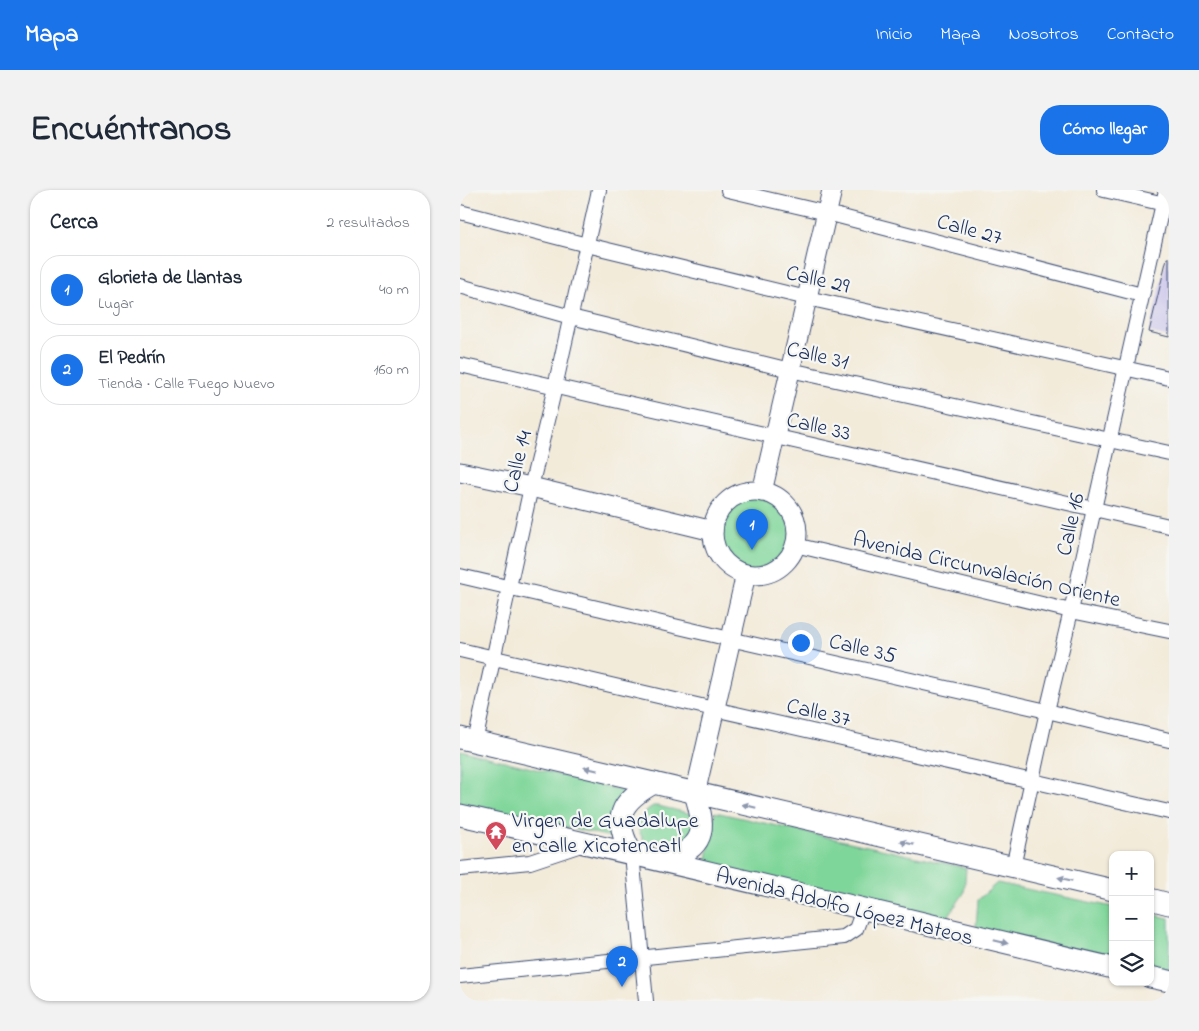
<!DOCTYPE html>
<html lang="es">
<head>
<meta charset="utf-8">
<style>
  body { margin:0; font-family:"Indie Flower",sans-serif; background:#f2f2f3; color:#1f2937 }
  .controls { position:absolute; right:15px; bottom:15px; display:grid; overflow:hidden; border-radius:10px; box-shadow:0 1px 4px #0004 }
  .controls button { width:45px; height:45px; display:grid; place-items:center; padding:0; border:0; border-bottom:1px solid #e0e1e3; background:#fff; color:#1f2937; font:25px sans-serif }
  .you { position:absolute; left:340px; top:452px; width:18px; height:18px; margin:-12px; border:4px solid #fff; border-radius:50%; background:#1a73e8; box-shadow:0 0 0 8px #1a73e833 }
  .badge { display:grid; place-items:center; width:32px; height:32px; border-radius:50%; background:#1a73e8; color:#fff; font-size:16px; font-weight:700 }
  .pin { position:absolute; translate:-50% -41px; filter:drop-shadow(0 1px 2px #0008) }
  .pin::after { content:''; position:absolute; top:26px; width:18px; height:15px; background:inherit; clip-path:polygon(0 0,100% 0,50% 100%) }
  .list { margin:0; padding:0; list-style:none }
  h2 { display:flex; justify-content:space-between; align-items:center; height:65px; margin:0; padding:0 20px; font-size:21px }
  h2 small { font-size:16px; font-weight:400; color:#747a83 }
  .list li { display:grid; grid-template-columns:32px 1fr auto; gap:15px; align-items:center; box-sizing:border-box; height:70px; margin:0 10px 10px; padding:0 10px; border:1px solid #e0e1e3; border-radius:20px }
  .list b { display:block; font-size:19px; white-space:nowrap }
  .list p { margin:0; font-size:16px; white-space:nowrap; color:#747a83 }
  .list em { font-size:16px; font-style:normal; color:#747a83 }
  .icon { flex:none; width:28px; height:28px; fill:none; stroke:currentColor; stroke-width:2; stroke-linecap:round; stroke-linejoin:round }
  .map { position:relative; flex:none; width:709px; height:811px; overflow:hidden; border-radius:20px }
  header { display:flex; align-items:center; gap:30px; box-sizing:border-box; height:70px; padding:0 25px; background:#1a73e8; color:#fff }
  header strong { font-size:24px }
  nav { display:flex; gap:28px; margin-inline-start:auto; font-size:18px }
  .intro { display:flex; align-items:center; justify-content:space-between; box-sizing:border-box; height:120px; padding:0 30px }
  h1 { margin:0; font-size:35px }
  .button { padding:12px 22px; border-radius:20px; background:#1a73e8; color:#fff; font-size:18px; font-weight:700 }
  main { display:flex; gap:30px; padding:0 30px }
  aside { flex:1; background:#fff; border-radius:20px; box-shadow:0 1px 4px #0004 }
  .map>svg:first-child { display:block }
  .green { fill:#7fd69a; stroke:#4d827c }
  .building { fill:#c0b7e8 }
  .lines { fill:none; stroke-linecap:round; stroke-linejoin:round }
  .street-casing { stroke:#3b4b71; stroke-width:16 }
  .secondary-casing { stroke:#3b4b71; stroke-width:21 }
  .primary-casing { stroke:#3b4b71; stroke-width:23 }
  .street { stroke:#fff; stroke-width:14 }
  .secondary { stroke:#fff; stroke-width:19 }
  .primary { stroke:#fff; stroke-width:21 }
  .oneway { fill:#8d97ae }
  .labels { text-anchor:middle; stroke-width:4.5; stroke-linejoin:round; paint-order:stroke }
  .street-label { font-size:22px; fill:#1b2f5e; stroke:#f6f6f2 }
  .poi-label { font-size:22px; fill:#1b2f5e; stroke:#f6f6f2; text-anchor:start }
</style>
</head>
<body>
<header>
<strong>Mapa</strong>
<nav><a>Inicio</a><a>Mapa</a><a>Nosotros</a><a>Contacto</a></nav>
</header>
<div class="intro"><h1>Encuéntranos</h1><a class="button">Cómo llegar</a></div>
<main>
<aside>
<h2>Cerca<small>2 resultados</small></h2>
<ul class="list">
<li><span class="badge">1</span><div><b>Glorieta de Llantas</b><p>Lugar</p></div><em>40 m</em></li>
<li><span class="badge">2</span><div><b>El Pedrín</b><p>Tienda · Calle Fuego Nuevo</p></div><em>160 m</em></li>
</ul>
</aside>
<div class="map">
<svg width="709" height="811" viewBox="0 0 709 811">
  <rect width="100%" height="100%" fill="#f6f6f2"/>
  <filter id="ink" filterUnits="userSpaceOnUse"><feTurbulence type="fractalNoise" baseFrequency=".02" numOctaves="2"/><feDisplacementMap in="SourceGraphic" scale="10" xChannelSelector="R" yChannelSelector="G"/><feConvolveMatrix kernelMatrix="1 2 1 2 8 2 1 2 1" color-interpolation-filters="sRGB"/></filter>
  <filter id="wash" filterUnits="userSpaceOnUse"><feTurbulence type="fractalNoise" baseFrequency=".0096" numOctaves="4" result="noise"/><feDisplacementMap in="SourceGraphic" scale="20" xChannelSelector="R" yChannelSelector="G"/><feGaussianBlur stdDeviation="1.12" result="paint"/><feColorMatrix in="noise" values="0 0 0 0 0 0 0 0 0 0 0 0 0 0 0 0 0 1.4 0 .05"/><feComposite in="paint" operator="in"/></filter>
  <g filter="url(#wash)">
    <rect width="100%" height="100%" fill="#f3ebda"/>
    <g class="green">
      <circle cx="292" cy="345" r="39"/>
      <path d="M0,560L167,602L152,625L149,637L156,648L0,614Z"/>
      <path d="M193,616H198L232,624L241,634L224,661L189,653L183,650L177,635L187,620Z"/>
      <path d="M255,622L506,678L504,703L485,731L246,675Z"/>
      <path d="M537,693L653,717V771L516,737L518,710Z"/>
      <path d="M690,724L709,728V785L690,780Z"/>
    </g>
    <g id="blocks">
      <path class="building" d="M707,68H709V147L689,142Z"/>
    </g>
  </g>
  <g filter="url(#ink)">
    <use href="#blocks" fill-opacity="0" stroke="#3b4b71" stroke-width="1"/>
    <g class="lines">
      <g class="street-casing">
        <g id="street">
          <path d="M268,0L367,23L682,105"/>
          <path d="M644,0L709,15"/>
          <path d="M0,22L127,55L347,108L709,188"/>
          <path d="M0,96L111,127L330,180L709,263"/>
          <path d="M0,175L709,336"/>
          <path d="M335,355L611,421L709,441"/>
          <path d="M0,386L270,449L587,521L709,550"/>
          <path d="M0,460L254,519L709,622"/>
          <path d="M15,552L71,297L95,197L139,0"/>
          <path d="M172,664L186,811"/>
          <path d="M553,677L587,521L611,421L706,0"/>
          <path d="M0,679L70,672L124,654"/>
          <path d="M0,786L384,747L396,739L403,720"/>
        </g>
      </g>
      <g class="secondary-casing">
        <g id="secondary">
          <path d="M0,282L71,297L253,341"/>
          <circle cx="295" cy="343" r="42"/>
          <path d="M302,302L372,0"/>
          <path d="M235,604L286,384"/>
        </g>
      </g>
      <g class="primary-casing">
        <g id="primary">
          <path d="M0,548L653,700"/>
          <path d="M0,625C218,673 435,727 653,778"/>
          <path d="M172,664C152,628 159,612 194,593"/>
          <path d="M205,671C245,657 247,641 235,604"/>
          <path d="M690,709L709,714"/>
          <path d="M690,787L709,791"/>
        </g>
      </g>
      <use href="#street" class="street"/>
      <use href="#secondary" class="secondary"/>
      <use href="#primary" class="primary"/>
    </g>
    <defs><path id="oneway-solid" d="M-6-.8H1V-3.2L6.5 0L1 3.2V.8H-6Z" transform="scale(1.25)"/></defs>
    <g class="oneway">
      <use href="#oneway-solid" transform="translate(131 579) rotate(-167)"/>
      <use href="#oneway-solid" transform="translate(289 616) rotate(-167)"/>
      <use href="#oneway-solid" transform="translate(447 653) rotate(-167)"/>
      <use href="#oneway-solid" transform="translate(605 689) rotate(-167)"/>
      <use href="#oneway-solid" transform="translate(541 752) rotate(13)"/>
    </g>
  </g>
  <defs>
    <g id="temple-pin" transform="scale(1.125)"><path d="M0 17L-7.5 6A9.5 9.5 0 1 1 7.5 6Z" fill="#d1495b" stroke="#f6f6f2"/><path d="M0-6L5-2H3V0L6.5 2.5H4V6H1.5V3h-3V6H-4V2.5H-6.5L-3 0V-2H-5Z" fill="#fff"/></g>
  </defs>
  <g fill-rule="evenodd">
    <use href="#temple-pin" x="36" y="642"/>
  </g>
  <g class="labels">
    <g class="street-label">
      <text transform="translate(510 38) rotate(15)" y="8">Calle 27</text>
      <text transform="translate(358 88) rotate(13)" y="8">Calle 29</text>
      <text transform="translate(358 164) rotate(13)" y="8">Calle 31</text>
      <text transform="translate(359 235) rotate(13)" y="8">Calle 33</text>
      <text transform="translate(56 271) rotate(-76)" y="8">Calle 14</text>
      <text transform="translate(609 334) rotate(-77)" y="8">Calle 16</text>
      <text transform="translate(527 378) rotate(13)" y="8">Avenida Circunvalación Oriente</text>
      <text transform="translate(403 457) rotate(13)" y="8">Calle 35</text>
      <text transform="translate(359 521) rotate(13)" y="8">Calle 37</text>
      <text transform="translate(385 715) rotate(14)" y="8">Avenida Adolfo López Mateos</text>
    </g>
    <g class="poi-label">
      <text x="52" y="637">Virgen de Guadalupe<tspan x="52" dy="25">en calle Xicotencatl</tspan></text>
    </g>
  </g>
</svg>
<div class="controls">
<button>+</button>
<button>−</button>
<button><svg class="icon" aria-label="layers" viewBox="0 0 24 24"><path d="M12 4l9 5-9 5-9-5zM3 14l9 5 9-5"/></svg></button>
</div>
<div class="you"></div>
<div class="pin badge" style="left:292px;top:360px">1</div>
<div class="pin badge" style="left:162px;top:797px">2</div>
</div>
</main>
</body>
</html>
